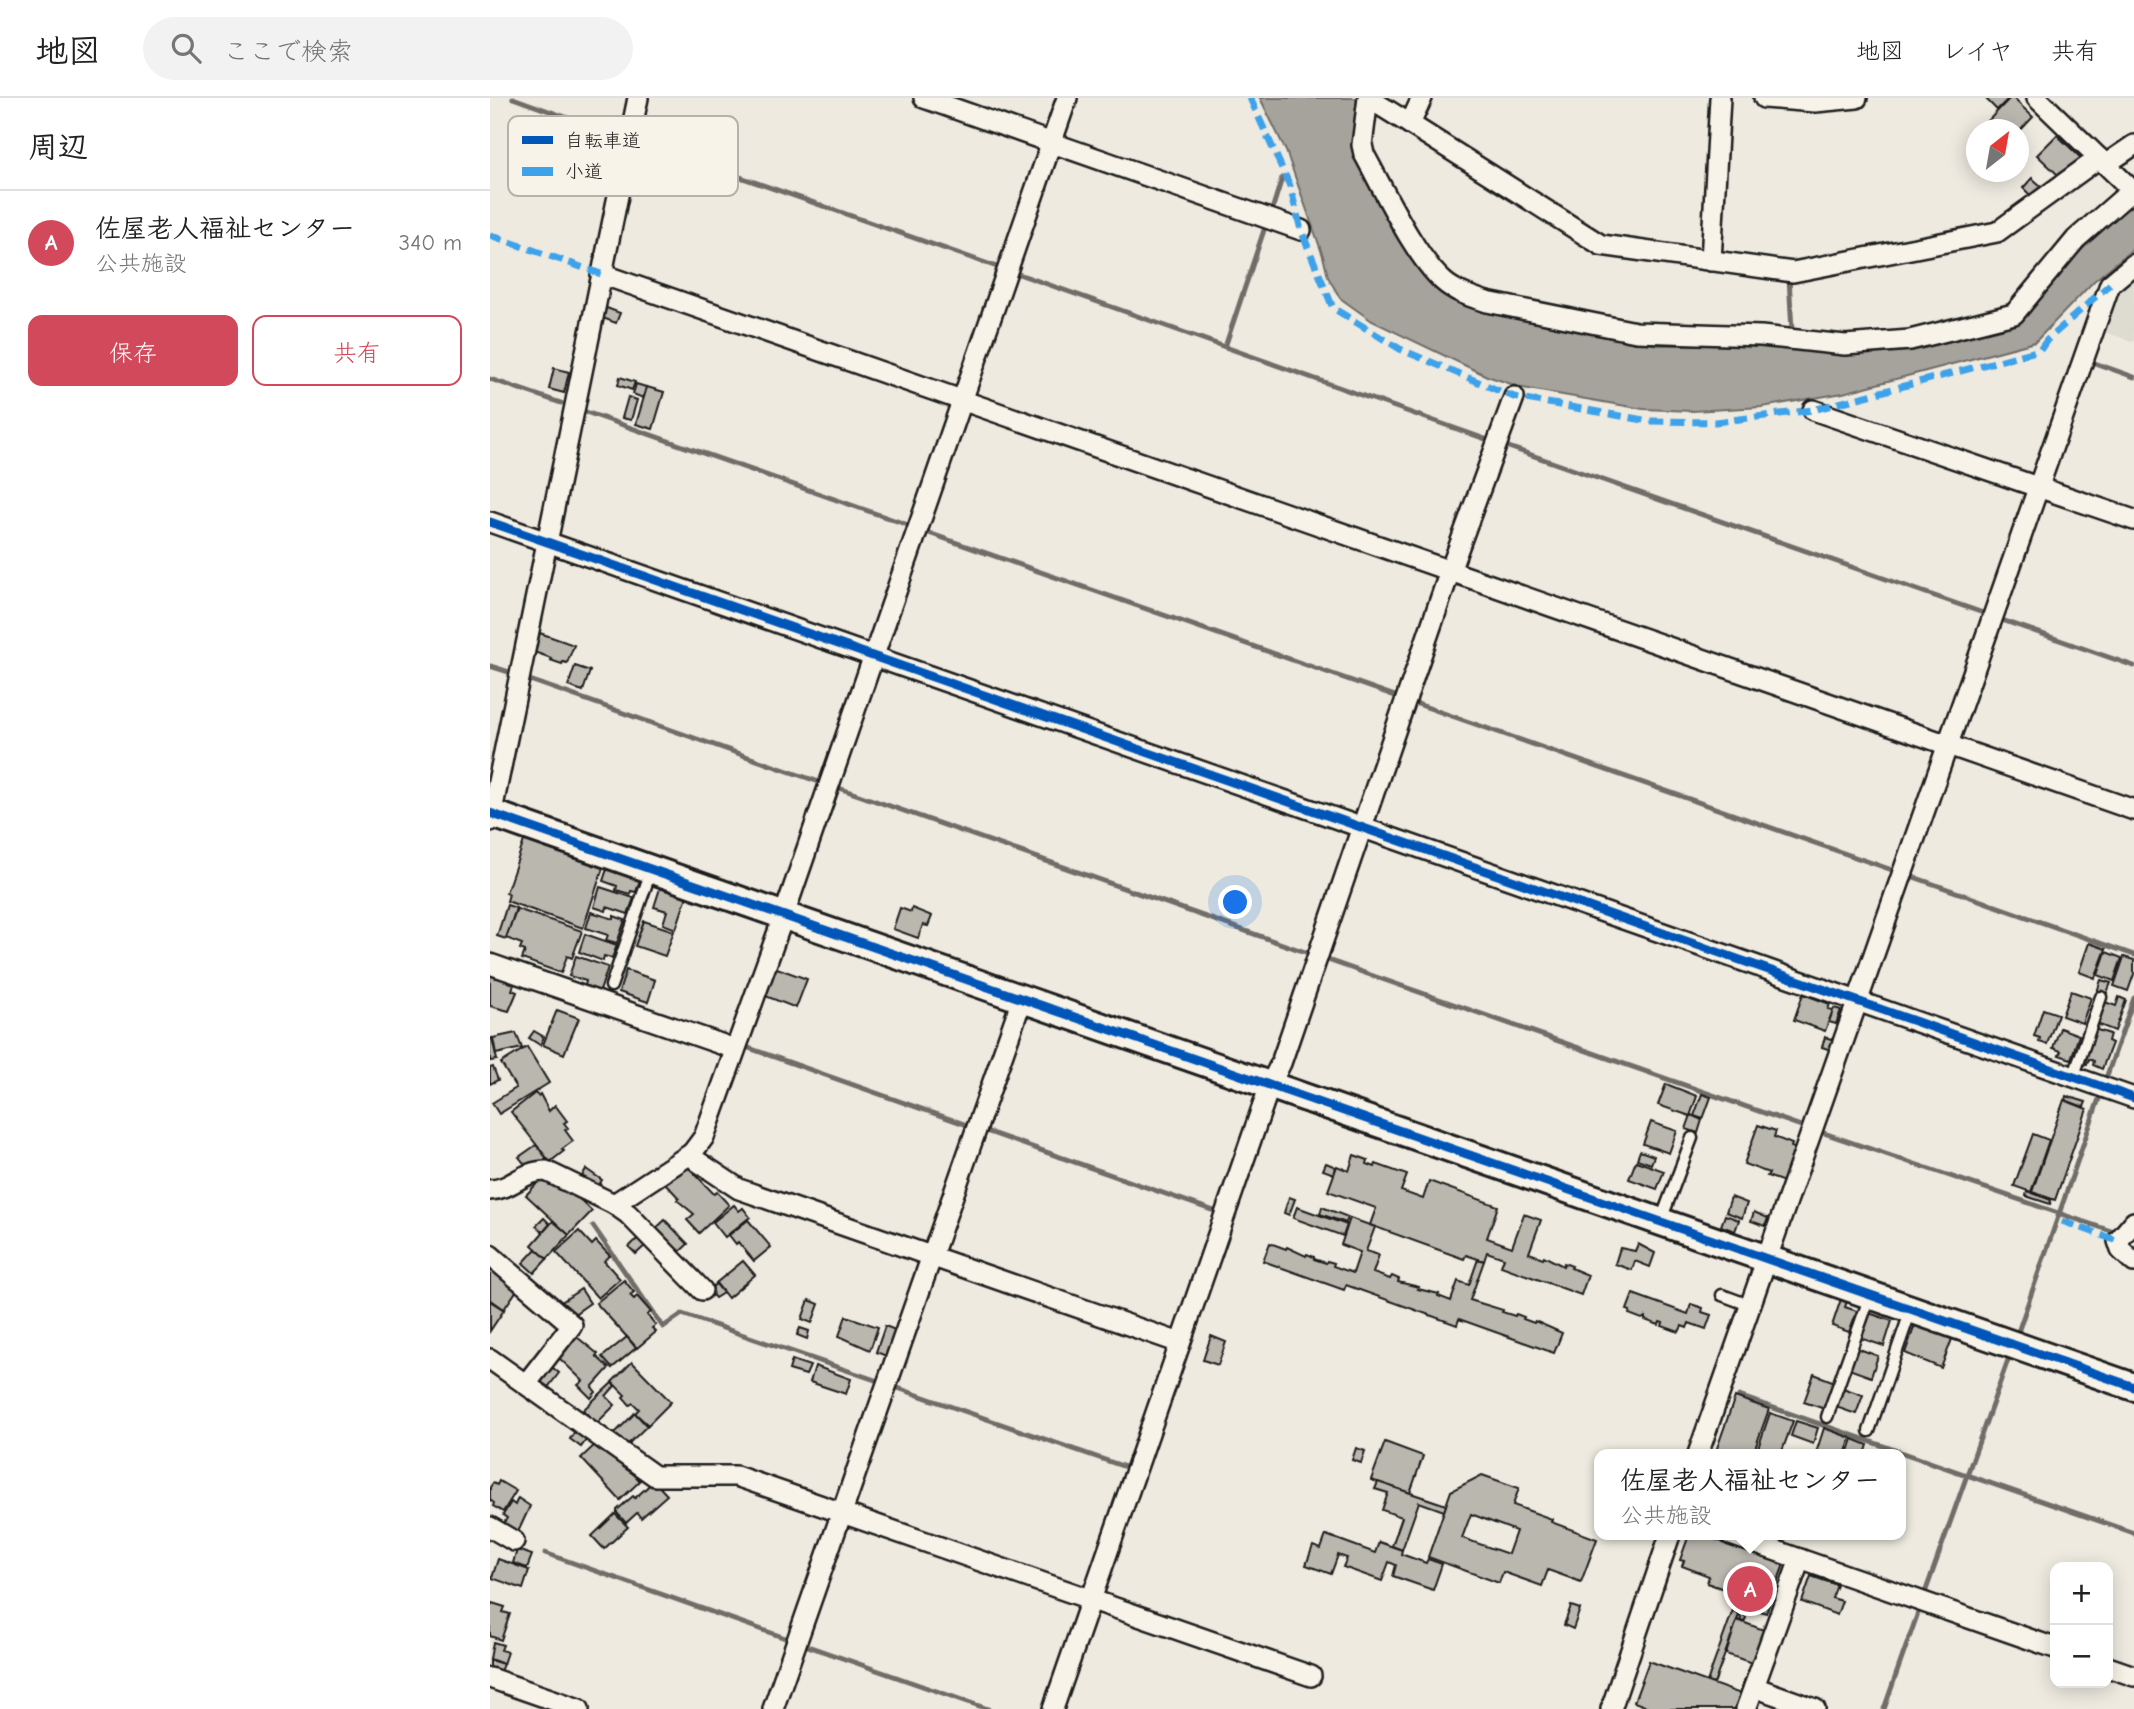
<!DOCTYPE html>
<html lang="ja">
<head>
<meta charset="utf-8">
<style>
  body { margin:0; font-family:"Comic Neue","Klee One",sans-serif; background:#f2f2f2; color:#222 }
  .controls { position:absolute; right:21px; bottom:21px; display:grid; overflow:hidden; border-radius:14px; box-shadow:0 4px 18px #0003 }
  .controls button { width:63px; height:63px; display:grid; place-items:center; padding:0; border:0; border-bottom:2px solid #e0e0e0; background:#fff; color:#222; font:35px sans-serif }
  .compass { position:absolute; left:1476px; top:21px; width:63px; height:63px; border-radius:50%; background:#fff; box-shadow:0 4px 18px #0003; rotate:31deg }
  .you { position:absolute; left:746px; top:805px; width:24px; height:24px; margin:-18px; border:5px solid #fff; border-radius:50%; background:#1a73e8; box-shadow:0 0 0 10px #1a73e833 }
  .badge { display:grid; place-items:center; width:46px; height:46px; border-radius:50%; background:#d1495b; color:#fff; font-size:23px; font-weight:700 }
  .pin { position:absolute; translate:-50% -50%; border:4px solid #fff; box-shadow:0 2px 7px #0006 }
  .popup { position:absolute; left:1104px; top:1351px; width:312px; height:91px; box-sizing:border-box; display:grid; place-content:center; border-radius:14px; background:#fff; filter:drop-shadow(0 2px 5px #0005); font-size:23px; white-space:nowrap; color:#767676 }
  .popup b { font-size:26px; color:#222 }
  .popup::after { content:''; position:absolute; left:50%; top:100%; margin-left:-14px; border:14px solid transparent; border-top-color:#fff }
  .list { margin:0; padding:0; list-style:none }
  h2 { display:flex; justify-content:space-between; align-items:center; height:91px; margin:0; padding:0 28px; font-size:30px }
  h2 small { font-size:23px; font-weight:400; color:#767676 }
  .list li { display:grid; grid-template-columns:46px 1fr auto; gap:21px; align-items:center; box-sizing:border-box; height:105px; padding:0 28px; border-top:2px solid #e0e0e0 }
  .list b { display:block; font-size:26px; white-space:nowrap }
  .list p { margin:0; font-size:23px; white-space:nowrap; color:#767676 }
  .list em { font-size:23px; font-style:normal; color:#767676 }
  .actions { display:flex; gap:14px; padding:21px 28px }
  .actions a { flex:1; padding:16px 0; border:2px solid #d1495b; border-radius:14px; text-align:center; font-size:24px; color:#d1495b }
  .actions .main { background:#d1495b; color:#fff }
  .icon { flex:none; width:38px; height:38px; fill:none; stroke:currentColor; stroke-width:2; stroke-linecap:round; stroke-linejoin:round }
  .map { position:relative; flex:none; width:1644px; height:1611px; overflow:hidden }
  header { display:flex; align-items:center; gap:42px; box-sizing:border-box; height:98px; padding:0 35px; background:#fff; border-bottom:2px solid #e0e0e0 }
  header strong { font-size:33px }
  nav { display:flex; gap:38px; margin-inline-start:auto; font-size:24px }
  .search { width:490px; height:63px; background:#f2f2f2; display:flex; align-items:center; gap:18px; box-sizing:border-box; padding:0 24px; border-radius:38px; color:#767676; font-size:26px }
  main { display:flex }
  aside { flex:1; background:#fff }
  .map>svg:first-child { display:block }
  .built { fill:#dedbd1 }
  .water { fill:#a6a39d; stroke:#6f6d69; stroke-width:2 }
  .lines { fill:none; stroke-linecap:round; stroke-linejoin:round }
  .stream { stroke:#6f6d69; stroke-width:5 }
  .building { fill:#bab7af; stroke:#1c1c1c; stroke-width:2; fill-rule:evenodd }
  .lane-casing { stroke:#1c1c1c; stroke-width:15 }
  .street-casing { stroke:#1c1c1c; stroke-width:24 }
  .secondary-casing { stroke:#1c1c1c; stroke-width:32 }
  .lane { stroke:#f7f3e8; stroke-width:10 }
  .street { stroke:#f7f3e8; stroke-width:19 }
  .secondary { stroke:#f7f3e8; stroke-width:26 }
  .quiet { stroke:#3da2ea; stroke-width:7; stroke-dasharray:14 7; stroke-linecap:butt }
  .cycleway-casing { stroke:#f7f3e8; stroke-width:13 }
  .cycleway { stroke:#0057b8; stroke-width:9 }
  .key { fill:#f7f3e8; stroke:#b5b2ab; stroke-width:2 }
  .key-label { font-size:19px; fill:#1c1c1c }
</style>
</head>
<body>
<header>
<strong>地図</strong>
<div class="search"><svg class="icon" aria-label="search" viewBox="0 0 24 24"><circle cx="10" cy="10" r="6"/><path d="M15 15l6 6"/></svg>ここで検索</div>
<nav><a>地図</a><a>レイヤ</a><a>共有</a></nav>
</header>
<main>
<aside>
<h2>周辺<small></small></h2>
<ul class="list">
<li><span class="badge">A</span><div><b>佐屋老人福祉センター</b><p>公共施設</p></div><em>340 m</em></li>
</ul>
<div class="actions"><a class="main">保存</a><a>共有</a></div>
</aside>
<div class="map">
<svg width="1644" height="1611" viewBox="0 0 1644 1611">
  <rect width="100%" height="100%" fill="#eeeae0"/>
  <filter id="ink" filterUnits="userSpaceOnUse"><feTurbulence type="fractalNoise" baseFrequency=".0143" numOctaves="2"/><feDisplacementMap in="SourceGraphic" scale="14" xChannelSelector="R" yChannelSelector="G"/><feConvolveMatrix kernelMatrix="1 2 1 2 8 2 1 2 1" color-interpolation-filters="sRGB"/></filter>
  <g filter="url(#ink)">
    <path class="built" d="M1644,173V244L1608,232L1620,197Z"/>
    <path class="water" d="M770,0H867L863,49L867,63L909,139L946,190L961,202L1010,217L1099,236L1169,247H1282L1364,254L1434,249L1528,224L1539,215L1573,169L1644,103V150L1604,183L1545,244L1353,295L1272,309L1202,313L1153,311L1033,290L997,278L882,223L850,200L838,179L833,158L796,53Z"/>
    <g class="lines">
      <g class="stream">
        <path d="M23,0L128,38"/>
        <path d="M150,44L510,170"/>
        <path d="M781,115L792,80"/>
        <path d="M523,174L1001,343"/>
        <path d="M1299,179L1302,233"/>
        <path d="M735,249L777,123"/>
        <path d="M1599,263L1644,279"/>
        <path d="M0,281L71,305"/>
        <path d="M93,313L421,428"/>
        <path d="M1010,346L1496,516"/>
        <path d="M433,433L911,600"/>
        <path d="M1509,521L1644,568"/>
        <path d="M0,568L19,574"/>
        <path d="M37,581L332,685"/>
        <path d="M919,603L1405,773"/>
        <path d="M343,688L821,856"/>
        <path d="M1418,777L1644,857"/>
        <path d="M832,860L1314,1029"/>
        <path d="M253,948L480,1028"/>
        <path d="M1614,986L1644,900"/>
        <path d="M493,1032L730,1115"/>
        <path d="M1328,1033L1627,1135"/>
        <path d="M103,1128L173,1229L192,1216L391,1284"/>
        <path d="M1528,1234L1611,995"/>
        <path d="M402,1288L641,1371"/>
        <path d="M1249,1298L1644,1435"/>
        <path d="M55,1455L301,1542"/>
        <path d="M1435,1495L1519,1259"/>
        <path d="M312,1546L498,1611"/>
        <path d="M1394,1611L1430,1509"/>
      </g>
    </g>
    <g class="building">
      <path d="M1495,0H1519L1507,12Z"/>
      <path d="M1520,0H1523L1543,19L1528,35V32H1502L1496,25Z"/>
      <path d="M1567,37L1593,62L1575,76L1572,74L1568,77L1547,57Z"/>
      <path d="M1542,80L1551,88L1541,98L1533,90Z"/>
      <path d="M114,209L130,215L126,225L110,219Z"/>
      <path d="M64,270L79,274L74,295L59,291Z"/>
      <path d="M130,279L145,284L142,292L128,287Z"/>
      <path d="M146,286L156,289L153,300L143,296Z"/>
      <path d="M157,289L174,294L163,331L146,326Z"/>
      <path d="M138,299L147,302L141,322L132,320Z"/>
      <path d="M50,535L84,547L77,565L73,564L72,566L60,562L61,560L44,554Z"/>
      <path d="M85,568L100,573L93,593L78,588Z"/>
      <path d="M35,740L114,767L93,830L17,803L19,796L16,795Z"/>
      <path d="M118,768L151,779L146,794L141,793L140,796L126,792L127,788L113,783Z"/>
      <path d="M172,784L198,795L186,831L173,826L177,813L164,809Z"/>
      <path d="M110,789L144,800L138,816L117,809L116,813L104,809Z"/>
      <path d="M17,807L26,810L16,841L7,838Z"/>
      <path d="M410,810L421,814L422,810L442,818L438,828L433,827L428,840L403,831Z"/>
      <path d="M27,811L92,833L82,860L77,858L71,875L32,861L35,853L30,851L32,846L16,840Z"/>
      <path d="M101,814L124,821V818L135,822L127,845L116,842L118,837L96,830Z"/>
      <path d="M154,823L184,833L175,858L145,848Z"/>
      <path d="M95,836L127,847L122,860L114,858L113,863L89,854Z"/>
      <path d="M1599,845L1616,851L1605,880L1589,874Z"/>
      <path d="M1616,854L1632,860L1624,883L1608,877Z"/>
      <path d="M86,858L118,869L110,893L95,888L96,883L79,878Z"/>
      <path d="M1634,859L1644,862V876L1638,893L1624,888Z"/>
      <path d="M284,869L317,881L306,910L273,897Z"/>
      <path d="M136,872L165,882L158,904L129,894Z"/>
      <path d="M9,874L26,881L22,892L27,894L19,913L0,908V877L6,880Z"/>
      <path d="M1611,882L1621,885L1616,897L1607,894Z"/>
      <path d="M1581,893L1601,900L1592,925L1572,918Z"/>
      <path d="M1313,896L1340,906L1338,911L1343,912L1335,933L1304,922Z"/>
      <path d="M1629,899L1636,902L1625,933L1607,926L1615,904L1626,908Z"/>
      <path d="M1344,910L1351,912L1346,926L1339,924Z"/>
      <path d="M1553,911L1568,916L1557,946L1549,944L1550,940L1544,938Z"/>
      <path d="M67,912L89,920L74,956L53,947Z"/>
      <path d="M1570,930L1589,937L1581,961L1569,957L1571,953L1563,950Z"/>
      <path d="M1604,931L1620,936L1618,943L1622,945L1612,971L1603,967L1604,963L1599,961L1597,966L1593,964Z"/>
      <path d="M44,933L54,939L50,947L39,940Z"/>
      <path d="M26,935L32,950L6,956L3,940Z"/>
      <path d="M1335,939L1347,943L1344,953L1332,949Z"/>
      <path d="M2,940L7,962L0,963V941Z"/>
      <path d="M37,949L59,985L9,1016L2,1005L26,990L11,965Z"/>
      <path d="M3,969L8,982L0,986V970Z"/>
      <path d="M1176,986L1207,998L1200,1018L1168,1007Z"/>
      <path d="M45,995L48,998L50,996L59,1013L65,1007L77,1023L74,1025L78,1030L75,1032L83,1043L72,1051L74,1053L60,1064L21,1014Z"/>
      <path d="M1212,996L1221,999L1213,1021L1204,1018Z"/>
      <path d="M1576,998L1596,1004L1594,1009L1575,1002Z"/>
      <path d="M1574,1002L1597,1011L1565,1102L1542,1094Z"/>
      <path d="M1201,1017L1212,1022L1208,1035L1196,1031Z"/>
      <path d="M1161,1024L1187,1033L1179,1055L1153,1046Z"/>
      <path d="M1268,1027L1286,1033L1284,1039L1302,1046L1301,1049L1309,1052L1297,1085L1277,1078L1279,1075L1254,1066Z"/>
      <path d="M1543,1036L1559,1042L1541,1094L1524,1088Z"/>
      <path d="M46,1047L58,1062L50,1068L46,1063L37,1069L29,1059Z"/>
      <path d="M1150,1053L1164,1058L1161,1066L1147,1061Z"/>
      <path d="M864,1057L878,1062L877,1066L885,1069L886,1066L917,1077L911,1093L933,1101L939,1083L1008,1108L997,1140L1022,1149L1034,1116L1051,1122L1039,1155L1053,1160L1054,1158L1073,1168L1074,1165L1082,1168L1081,1170L1098,1177L1091,1197L1011,1168L1014,1160L997,1154L994,1163L976,1157L974,1161L880,1127L886,1110L838,1093L847,1068L859,1073Z"/>
      <path d="M1146,1063L1174,1073L1167,1091L1139,1081Z"/>
      <path d="M836,1065L846,1069L844,1076L833,1072Z"/>
      <path d="M200,1066L206,1072L203,1074L224,1096L227,1094L239,1107L209,1135L197,1122L204,1116L187,1102L189,1100L173,1083L186,1070L191,1075Z"/>
      <path d="M96,1071L112,1082L107,1090L91,1080Z"/>
      <path d="M54,1078L71,1093L76,1088L102,1113L79,1137L36,1097Z"/>
      <path d="M1537,1093L1561,1102L1560,1106L1536,1098Z"/>
      <path d="M799,1099L805,1101L799,1117L794,1115Z"/>
      <path d="M1241,1099L1257,1105L1252,1120L1236,1114Z"/>
      <path d="M244,1107L249,1113L253,1110L260,1119L235,1139L223,1124Z"/>
      <path d="M807,1109L857,1127L853,1138L803,1120Z"/>
      <path d="M832,1109L858,1119L856,1125L830,1116Z"/>
      <path d="M1264,1114L1278,1120L1275,1128L1261,1123Z"/>
      <path d="M1235,1117L1249,1122L1245,1133L1231,1128Z"/>
      <path d="M54,1120L60,1126L53,1134L46,1128Z"/>
      <path d="M860,1120L885,1129L876,1153L889,1157L883,1175L900,1181L902,1178L909,1181L908,1184L929,1189L928,1191L949,1196L948,1198L961,1203L968,1183L979,1187L988,1161L994,1163L980,1202L1013,1212L1012,1214L1025,1218L1026,1216L1034,1219L1033,1221L1044,1225L1045,1223L1072,1235L1064,1255L969,1221L967,1227L856,1187L854,1192L773,1163L780,1145L796,1151L797,1149L816,1158L817,1156L824,1159V1161L836,1165L837,1163L844,1165L843,1168L863,1175L870,1154L851,1147Z"/>
      <path d="M175,1122L198,1146L185,1158L162,1134Z"/>
      <path d="M258,1122L281,1149L264,1163L248,1144L246,1146L239,1137Z"/>
      <path d="M63,1123L79,1137L57,1161L42,1147Z"/>
      <path d="M89,1133L102,1147L106,1143L120,1158L114,1163L130,1181L108,1200L66,1154Z"/>
      <path d="M150,1138L157,1146L146,1156L139,1149Z"/>
      <path d="M1148,1146L1165,1155L1160,1169L1145,1163L1142,1172L1125,1166L1130,1150L1145,1153Z"/>
      <path d="M46,1151L57,1161L44,1175L33,1165Z"/>
      <path d="M253,1163L265,1177L238,1200L226,1185Z"/>
      <path d="M0,1167L29,1189L14,1211L0,1201Z"/>
      <path d="M134,1182L144,1194L140,1197L144,1201L147,1198L161,1214L157,1217L166,1227L162,1230L166,1234L147,1250L106,1205Z"/>
      <path d="M226,1186L233,1195L225,1200L218,1192Z"/>
      <path d="M91,1191L100,1205L80,1219L70,1205Z"/>
      <path d="M1143,1196L1198,1216L1201,1206L1213,1210L1212,1214L1221,1217L1216,1231L1199,1225L1197,1230L1192,1228L1189,1234L1172,1228L1173,1225L1170,1224L1169,1227L1155,1222V1219L1152,1221L1139,1216L1140,1213L1137,1212Z"/>
      <path d="M1351,1201L1357,1203L1355,1209L1367,1213L1359,1234L1342,1228Z"/>
      <path d="M319,1202L329,1206L322,1225L312,1221Z"/>
      <path d="M0,1203L14,1212L0,1233Z"/>
      <path d="M1376,1214L1402,1223L1394,1248L1367,1239Z"/>
      <path d="M356,1218L388,1229L380,1252L349,1238Z"/>
      <path d="M1425,1227L1443,1234L1444,1230L1455,1234L1454,1238L1462,1241L1451,1270L1415,1255Z"/>
      <path d="M395,1228L408,1233L399,1259L386,1254Z"/>
      <path d="M310,1230L319,1233L317,1241L307,1237Z"/>
      <path d="M82,1235L108,1256L106,1258L119,1270L102,1289L106,1294L101,1300L88,1287L93,1283L66,1257Z"/>
      <path d="M721,1238L736,1244L728,1267L713,1262Z"/>
      <path d="M137,1239L146,1250L122,1270L112,1259Z"/>
      <path d="M1364,1249L1388,1258L1381,1279L1356,1270Z"/>
      <path d="M302,1262L320,1268L316,1277L299,1272Z"/>
      <path d="M56,1264L69,1275L56,1292L42,1281Z"/>
      <path d="M142,1264L181,1304L158,1327L145,1315L149,1311L143,1305L140,1307L133,1299L135,1297L122,1284Z"/>
      <path d="M325,1268L361,1281L356,1296L320,1284Z"/>
      <path d="M1324,1276L1345,1284L1335,1311L1314,1304Z"/>
      <path d="M122,1285L125,1288L116,1298L125,1307L106,1326L93,1312Z"/>
      <path d="M1350,1289L1373,1297L1366,1316L1343,1308Z"/>
      <path d="M1245,1299L1279,1311L1263,1356H1235L1226,1353Z"/>
      <path d="M145,1315L157,1328L135,1349L123,1337Z"/>
      <path d="M1280,1315L1303,1323L1291,1356H1266Z"/>
      <path d="M1306,1323L1328,1330L1323,1346L1301,1338Z"/>
      <path d="M87,1330L99,1338L91,1349L80,1341Z"/>
      <path d="M1334,1330L1361,1340L1355,1356L1326,1355Z"/>
      <path d="M1363,1341L1378,1347L1375,1356H1358Z"/>
      <path d="M109,1343L146,1372L143,1375L150,1383L130,1402L91,1360Z"/>
      <path d="M895,1344L933,1358L920,1395L881,1382Z"/>
      <path d="M866,1350L875,1353L871,1365L862,1362Z"/>
      <path d="M992,1377L1029,1390L1023,1407L1062,1421L1061,1424L1107,1441L1091,1484L1058,1472L1052,1488L1013,1474L1009,1485L938,1459L961,1393ZM981,1416L1026,1433L1018,1456L972,1440Z"/>
      <path d="M9,1383L26,1393L13,1414L3,1408L4,1405L0,1402V1389L3,1385L7,1387Z"/>
      <path d="M164,1383L177,1397L151,1420L147,1415L136,1425L127,1415V1412L143,1398L145,1400Z"/>
      <path d="M888,1384L956,1407L954,1413L929,1404L912,1452L902,1448L912,1419L892,1412L898,1395L885,1391Z"/>
      <path d="M28,1400L40,1408L28,1434L14,1425L17,1420L13,1417L21,1404L25,1407Z"/>
      <path d="M125,1416L138,1429L114,1451L102,1438Z"/>
      <path d="M836,1437L885,1455L889,1444L912,1452L911,1456L936,1465L938,1461L952,1466L943,1492L903,1478L906,1467L899,1464L892,1483L853,1469L857,1460L848,1457L841,1476L816,1467L823,1448L831,1451Z"/>
      <path d="M1199,1437H1213L1294,1466L1276,1515L1247,1505L1243,1501L1245,1495L1217,1485L1219,1478L1192,1468L1194,1463L1190,1462Z"/>
      <path d="M1268,1437H1292L1289,1447Z"/>
      <path d="M27,1452L42,1457L37,1470L23,1465Z"/>
      <path d="M8,1461L39,1472L33,1491L2,1480Z"/>
      <path d="M1321,1478L1347,1487L1342,1500L1352,1503L1347,1517L1312,1504Z"/>
      <path d="M2,1505L15,1509L13,1514L20,1516L11,1542L0,1538V1509Z"/>
      <path d="M1247,1505L1251,1507L1250,1510L1256,1520L1254,1524L1250,1523L1251,1520L1245,1512Z"/>
      <path d="M1081,1508L1090,1511L1083,1531L1074,1527Z"/>
      <path d="M1243,1512L1249,1517L1224,1586L1217,1584Z"/>
      <path d="M1247,1522L1274,1532L1262,1565L1236,1556Z"/>
      <path d="M3,1544L13,1547L11,1552L17,1554L13,1566L0,1561Z"/>
      <path d="M0,1562L13,1566L9,1576L0,1573Z"/>
      <path d="M1159,1563L1251,1596L1245,1611H1163L1144,1604Z"/>
    </g>
    <g class="lines">
      <g class="lane-casing">
        <g id="lane">
          <path d="M121,888L161,773"/>
          <path d="M1583,980L1611,899"/>
          <path d="M1171,1122L1202,1040"/>
          <path d="M1232,1197L1259,1207"/>
          <path d="M1337,1319L1380,1198"/>
          <path d="M1379,1333L1421,1212"/>
        </g>
      </g>
      <g class="street-casing">
        <g id="street">
          <path d="M434,0L811,132"/>
          <path d="M577,0L294,817L214,1039L202,1055L207,1063L249,1091L690,1245"/>
          <path d="M878,0L872,47L874,56C894,92 924,157 953,183C965,194 982,199 997,204L1146,234L1271,238L1355,247L1420,242L1524,216L1586,141L1633,100L1644,94"/>
          <path d="M878,0L920,26L932,0"/>
          <path d="M1274,0L1325,4L1367,0"/>
          <path d="M1547,0L1644,94"/>
          <path d="M920,26L1111,147L1303,174L1507,134L1609,60"/>
          <path d="M1616,66L1644,47"/>
          <path d="M1221,163L1230,0"/>
          <path d="M111,176L1644,712"/>
          <path d="M1323,312L1644,422"/>
          <path d="M0,424L1644,1000"/>
          <path d="M0,723L148,0"/>
          <path d="M0,866L245,951"/>
          <path d="M0,1092C23,1091 32,1073 56,1073L124,1106L202,1055"/>
          <path d="M124,1106L138,1116L212,1192"/>
          <path d="M1644,1124L1628,1143L1631,1152L1644,1164"/>
          <path d="M0,1157L82,1227L36,1286"/>
          <path d="M0,1261L165,1378H246L821,1578"/>
          <path d="M1208,1356L1620,186L1644,166"/>
          <path d="M0,1429L24,1443"/>
          <path d="M1241,1437L1565,1550"/>
          <path d="M1618,1569L1644,1578"/>
          <path d="M0,1580L89,1611"/>
          <path d="M1264,1589L1325,1611"/>
          <path d="M283,1611L532,901"/>
          <path d="M563,1611L780,987L791,965L960,473L1024,299"/>
          <path d="M1121,1611L1180,1437"/>
          <path d="M1256,1611L1310,1461"/>
        </g>
      </g>
      <g class="secondary-casing">
        <path id="secondary" d="M0,715L1644,1289"/>
      </g>
      <use href="#lane" class="lane"/>
      <use href="#street" class="street"/>
      <use href="#secondary" class="secondary"/>
      <g class="quiet">
        <path d="M760,0L800,88L811,132L843,210L910,251L1024,299L1159,323L1226,324L1323,312L1550,252L1557,242L1620,186"/>
        <path d="M0,137L111,176"/>
        <path d="M1572,1123L1628,1143"/>
      </g>
      <g class="cycleway-casing">
        <g id="cycleway">
          <path d="M0,424L1644,1000"/>
          <path d="M0,715L1644,1289"/>
        </g>
      </g>
      <use href="#cycleway" class="cycleway"/>
    </g>
  </g>
  <rect x="18" y="18" width="230" height="80" rx="10" class="key"/>
  <rect x="32" y="38" width="31" height="8" fill="#0057b8"/>
  <rect x="32" y="69" width="31" height="9" fill="#3da2ea"/>
  <g class="key-label">
    <text x="75" y="49">自転車道</text>
    <text x="75" y="80">小道</text>
  </g>
</svg>
<div class="controls">
<button>+</button>
<button>−</button>
</div>
<svg class="compass" viewBox="-18 -18 36 36"><path d="M0-13l5 13h-10z" fill="#e53935"/><path d="M0 13l5-13h-10z" fill="#767676"/></svg>
<div class="you"></div>
<div class="pin badge" style="left:1260px;top:1491px">A</div>
<div class="popup"><b>佐屋老人福祉センター</b>公共施設</div>
</div>
</main>
</body>
</html>
